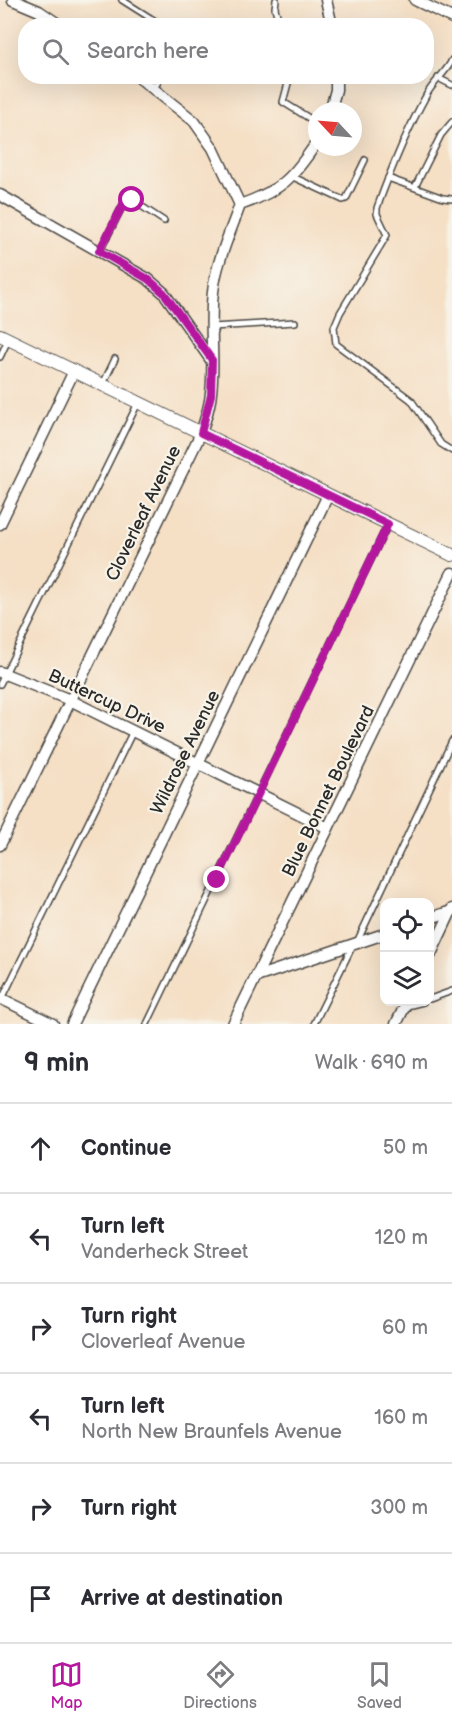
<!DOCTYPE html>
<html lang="en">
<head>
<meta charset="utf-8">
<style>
  body { margin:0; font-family:"Balsamiq Sans",sans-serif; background:#f7f7f7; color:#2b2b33 }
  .controls { position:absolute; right:18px; bottom:18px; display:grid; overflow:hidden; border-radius:12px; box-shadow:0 6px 24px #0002 }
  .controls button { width:54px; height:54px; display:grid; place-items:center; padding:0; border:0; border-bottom:2px solid #e1e1e2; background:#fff; color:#2b2b33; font:30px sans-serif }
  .compass { position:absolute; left:308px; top:102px; width:54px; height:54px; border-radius:50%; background:#fff; box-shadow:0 6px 24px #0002; rotate:296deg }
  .stop { position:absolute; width:18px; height:18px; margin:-14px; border:4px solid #b5179e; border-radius:50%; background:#fff }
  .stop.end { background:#b5179e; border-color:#fff; box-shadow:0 2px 6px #0008 }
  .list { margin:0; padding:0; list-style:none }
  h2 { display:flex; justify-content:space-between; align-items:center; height:78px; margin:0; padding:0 24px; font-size:26px }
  h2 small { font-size:20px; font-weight:400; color:#7c7c81 }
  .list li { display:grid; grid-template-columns:39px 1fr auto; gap:18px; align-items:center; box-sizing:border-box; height:90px; padding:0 24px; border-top:2px solid #e1e1e2 }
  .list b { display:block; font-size:22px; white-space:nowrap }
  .list p { margin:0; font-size:20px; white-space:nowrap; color:#7c7c81 }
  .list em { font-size:20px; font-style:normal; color:#7c7c81 }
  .icon { flex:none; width:33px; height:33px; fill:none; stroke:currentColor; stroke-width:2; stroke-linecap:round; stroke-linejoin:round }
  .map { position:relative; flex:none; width:452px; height:1024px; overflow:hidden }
  .search { position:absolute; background:#fff; box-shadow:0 6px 24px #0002; left:18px; right:18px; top:18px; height:66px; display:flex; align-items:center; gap:15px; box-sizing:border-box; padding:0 21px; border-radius:24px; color:#7c7c81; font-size:22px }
  .sheet { height:618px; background:#fff }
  nav { display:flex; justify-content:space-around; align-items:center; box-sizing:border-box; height:84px; border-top:2px solid #e1e1e2; background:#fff; font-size:16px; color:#7c7c81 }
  nav a { display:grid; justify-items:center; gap:3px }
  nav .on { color:#b5179e }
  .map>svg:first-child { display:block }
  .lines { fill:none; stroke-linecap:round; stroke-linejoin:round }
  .service-casing { stroke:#494642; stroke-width:8 }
  .minor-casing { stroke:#494642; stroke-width:13 }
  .tertiary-casing { stroke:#494642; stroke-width:14 }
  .service { stroke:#fff; stroke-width:5 }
  .minor { stroke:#fff; stroke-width:10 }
  .tertiary { stroke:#fff; stroke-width:12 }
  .route { stroke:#b5179e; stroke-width:8 }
  .labels { text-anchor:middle; stroke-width:4.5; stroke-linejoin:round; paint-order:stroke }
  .street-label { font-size:18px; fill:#2b2b2b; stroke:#f7f3e8 }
</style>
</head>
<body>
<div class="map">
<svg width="452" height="1024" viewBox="0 0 452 1024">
  <rect width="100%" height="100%" fill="#f7f3e8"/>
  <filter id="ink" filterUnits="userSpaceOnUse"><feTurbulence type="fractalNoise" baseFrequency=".0167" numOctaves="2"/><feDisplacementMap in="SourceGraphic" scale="12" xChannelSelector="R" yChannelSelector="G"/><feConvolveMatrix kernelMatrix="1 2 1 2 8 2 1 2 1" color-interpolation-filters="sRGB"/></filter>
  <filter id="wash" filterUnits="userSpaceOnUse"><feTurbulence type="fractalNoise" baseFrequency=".008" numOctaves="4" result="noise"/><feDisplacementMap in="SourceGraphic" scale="24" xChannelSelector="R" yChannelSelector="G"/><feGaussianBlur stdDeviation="1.35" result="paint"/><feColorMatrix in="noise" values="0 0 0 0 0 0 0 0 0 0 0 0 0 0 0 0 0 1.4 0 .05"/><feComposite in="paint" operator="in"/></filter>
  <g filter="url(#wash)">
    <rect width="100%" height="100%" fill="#f5dfc5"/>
  </g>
  <g filter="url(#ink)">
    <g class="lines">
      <g class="service-casing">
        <g id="service">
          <path d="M122,0L163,26"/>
          <path d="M276,0L275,8L280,26"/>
          <path d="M452,60C446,73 434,81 427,94C407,130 391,169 377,208V214L387,235L340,313L334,327L336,344L411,400L441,444L452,451"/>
          <path d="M290,76L283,102L317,123"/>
          <path d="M438,78L452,85"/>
          <path d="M154,89L161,76"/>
          <path d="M291,176L343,200L346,199L365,160"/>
          <path d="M388,178L443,198L452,199"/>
          <path d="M415,187L441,135L452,122"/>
          <path d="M100,251L124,203L132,200L164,221"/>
          <path d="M212,327L295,322"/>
          <path d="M0,357L8,340"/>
          <path d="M103,384L115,359"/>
          <path d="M0,684L138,403"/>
          <path d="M357,942L452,741"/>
          <path d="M2,999L133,731"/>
          <path d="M430,999L452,991"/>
          <path d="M407,1006L423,1002"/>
          <path d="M147,1024L388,524"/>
          <path d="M314,1024L353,945"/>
        </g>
      </g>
      <g class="minor-casing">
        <g id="minor">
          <path d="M13,0L39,11L61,26"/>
          <path d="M326,0L332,26"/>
          <path d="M415,0L452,18"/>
          <path d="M137,76L194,121L213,148L240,205"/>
          <path d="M330,111L336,90V76"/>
          <path d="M0,195L148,279L164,293L211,360"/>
          <path d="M0,524L74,371"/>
          <path d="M0,672L70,700L328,828"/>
          <path d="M0,845L201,433C205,420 210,407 211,393C215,360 209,326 213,292C216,263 230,233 240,205C282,190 293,178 317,142"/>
          <path d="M430,918L452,911"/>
          <path d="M430,956L452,909"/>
          <path d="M256,977L384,934"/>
          <path d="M0,998L53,1024"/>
          <path d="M72,1024L328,495"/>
          <path d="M233,1024L452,573"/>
          <path d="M396,1024L407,1002"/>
        </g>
      </g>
      <g class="tertiary-casing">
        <path id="tertiary" d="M0,335L452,555"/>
      </g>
      <use href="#service" class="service"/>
      <use href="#minor" class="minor"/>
      <use href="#tertiary" class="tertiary"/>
    </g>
  </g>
  <g class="lines" filter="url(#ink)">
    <path class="route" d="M132,200L124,203L99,251L148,279L164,293L212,360L211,395L201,433L388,524L217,880"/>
  </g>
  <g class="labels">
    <g class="street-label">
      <text transform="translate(143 513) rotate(-64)" y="6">Cloverleaf Avenue</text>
      <text transform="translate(107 701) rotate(25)" y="6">Buttercup Drive</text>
      <text transform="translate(185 752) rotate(-64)" y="6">Wildrose Avenue</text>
      <text transform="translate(328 791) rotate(-64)" y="6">Blue Bonnet Boulevard</text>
    </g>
  </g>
</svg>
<div class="controls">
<button><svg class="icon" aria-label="locate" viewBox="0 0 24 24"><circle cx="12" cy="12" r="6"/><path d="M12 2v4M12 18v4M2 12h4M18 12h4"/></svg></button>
<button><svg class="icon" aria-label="layers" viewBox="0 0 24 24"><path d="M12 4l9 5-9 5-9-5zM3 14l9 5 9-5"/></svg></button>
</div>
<svg class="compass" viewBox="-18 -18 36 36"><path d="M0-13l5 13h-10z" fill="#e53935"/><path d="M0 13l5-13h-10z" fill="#7c7c81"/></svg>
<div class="stop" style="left:132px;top:200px"></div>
<div class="stop end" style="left:217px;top:880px"></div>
<div class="search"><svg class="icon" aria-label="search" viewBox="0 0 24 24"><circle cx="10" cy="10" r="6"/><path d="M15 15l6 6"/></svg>Search here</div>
</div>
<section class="sheet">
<h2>9 min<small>Walk · 690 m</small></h2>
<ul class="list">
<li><svg class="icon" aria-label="ahead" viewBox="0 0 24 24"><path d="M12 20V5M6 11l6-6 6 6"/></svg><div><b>Continue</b></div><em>50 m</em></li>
<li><svg class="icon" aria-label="left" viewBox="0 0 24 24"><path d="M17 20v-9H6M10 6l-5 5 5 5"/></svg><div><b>Turn left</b><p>Vanderheck Street</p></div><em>120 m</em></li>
<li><svg class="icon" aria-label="right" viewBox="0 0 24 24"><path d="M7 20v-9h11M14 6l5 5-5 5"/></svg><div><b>Turn right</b><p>Cloverleaf Avenue</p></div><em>60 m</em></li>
<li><svg class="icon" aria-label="left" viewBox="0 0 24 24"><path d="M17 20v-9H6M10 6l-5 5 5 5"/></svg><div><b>Turn left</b><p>North New Braunfels Avenue</p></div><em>160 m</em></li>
<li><svg class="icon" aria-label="right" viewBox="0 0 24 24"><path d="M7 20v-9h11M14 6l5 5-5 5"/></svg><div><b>Turn right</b></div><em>300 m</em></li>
<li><svg class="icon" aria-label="arrive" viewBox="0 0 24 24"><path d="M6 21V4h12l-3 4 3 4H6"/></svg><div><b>Arrive at destination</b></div></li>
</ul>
</section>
<nav>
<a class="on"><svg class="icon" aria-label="map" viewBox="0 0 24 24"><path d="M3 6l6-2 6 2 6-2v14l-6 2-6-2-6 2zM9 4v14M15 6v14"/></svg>Map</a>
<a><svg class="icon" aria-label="directions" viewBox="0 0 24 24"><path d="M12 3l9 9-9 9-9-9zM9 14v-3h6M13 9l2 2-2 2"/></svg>Directions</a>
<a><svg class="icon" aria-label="saved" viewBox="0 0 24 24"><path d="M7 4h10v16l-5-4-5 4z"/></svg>Saved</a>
</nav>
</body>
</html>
